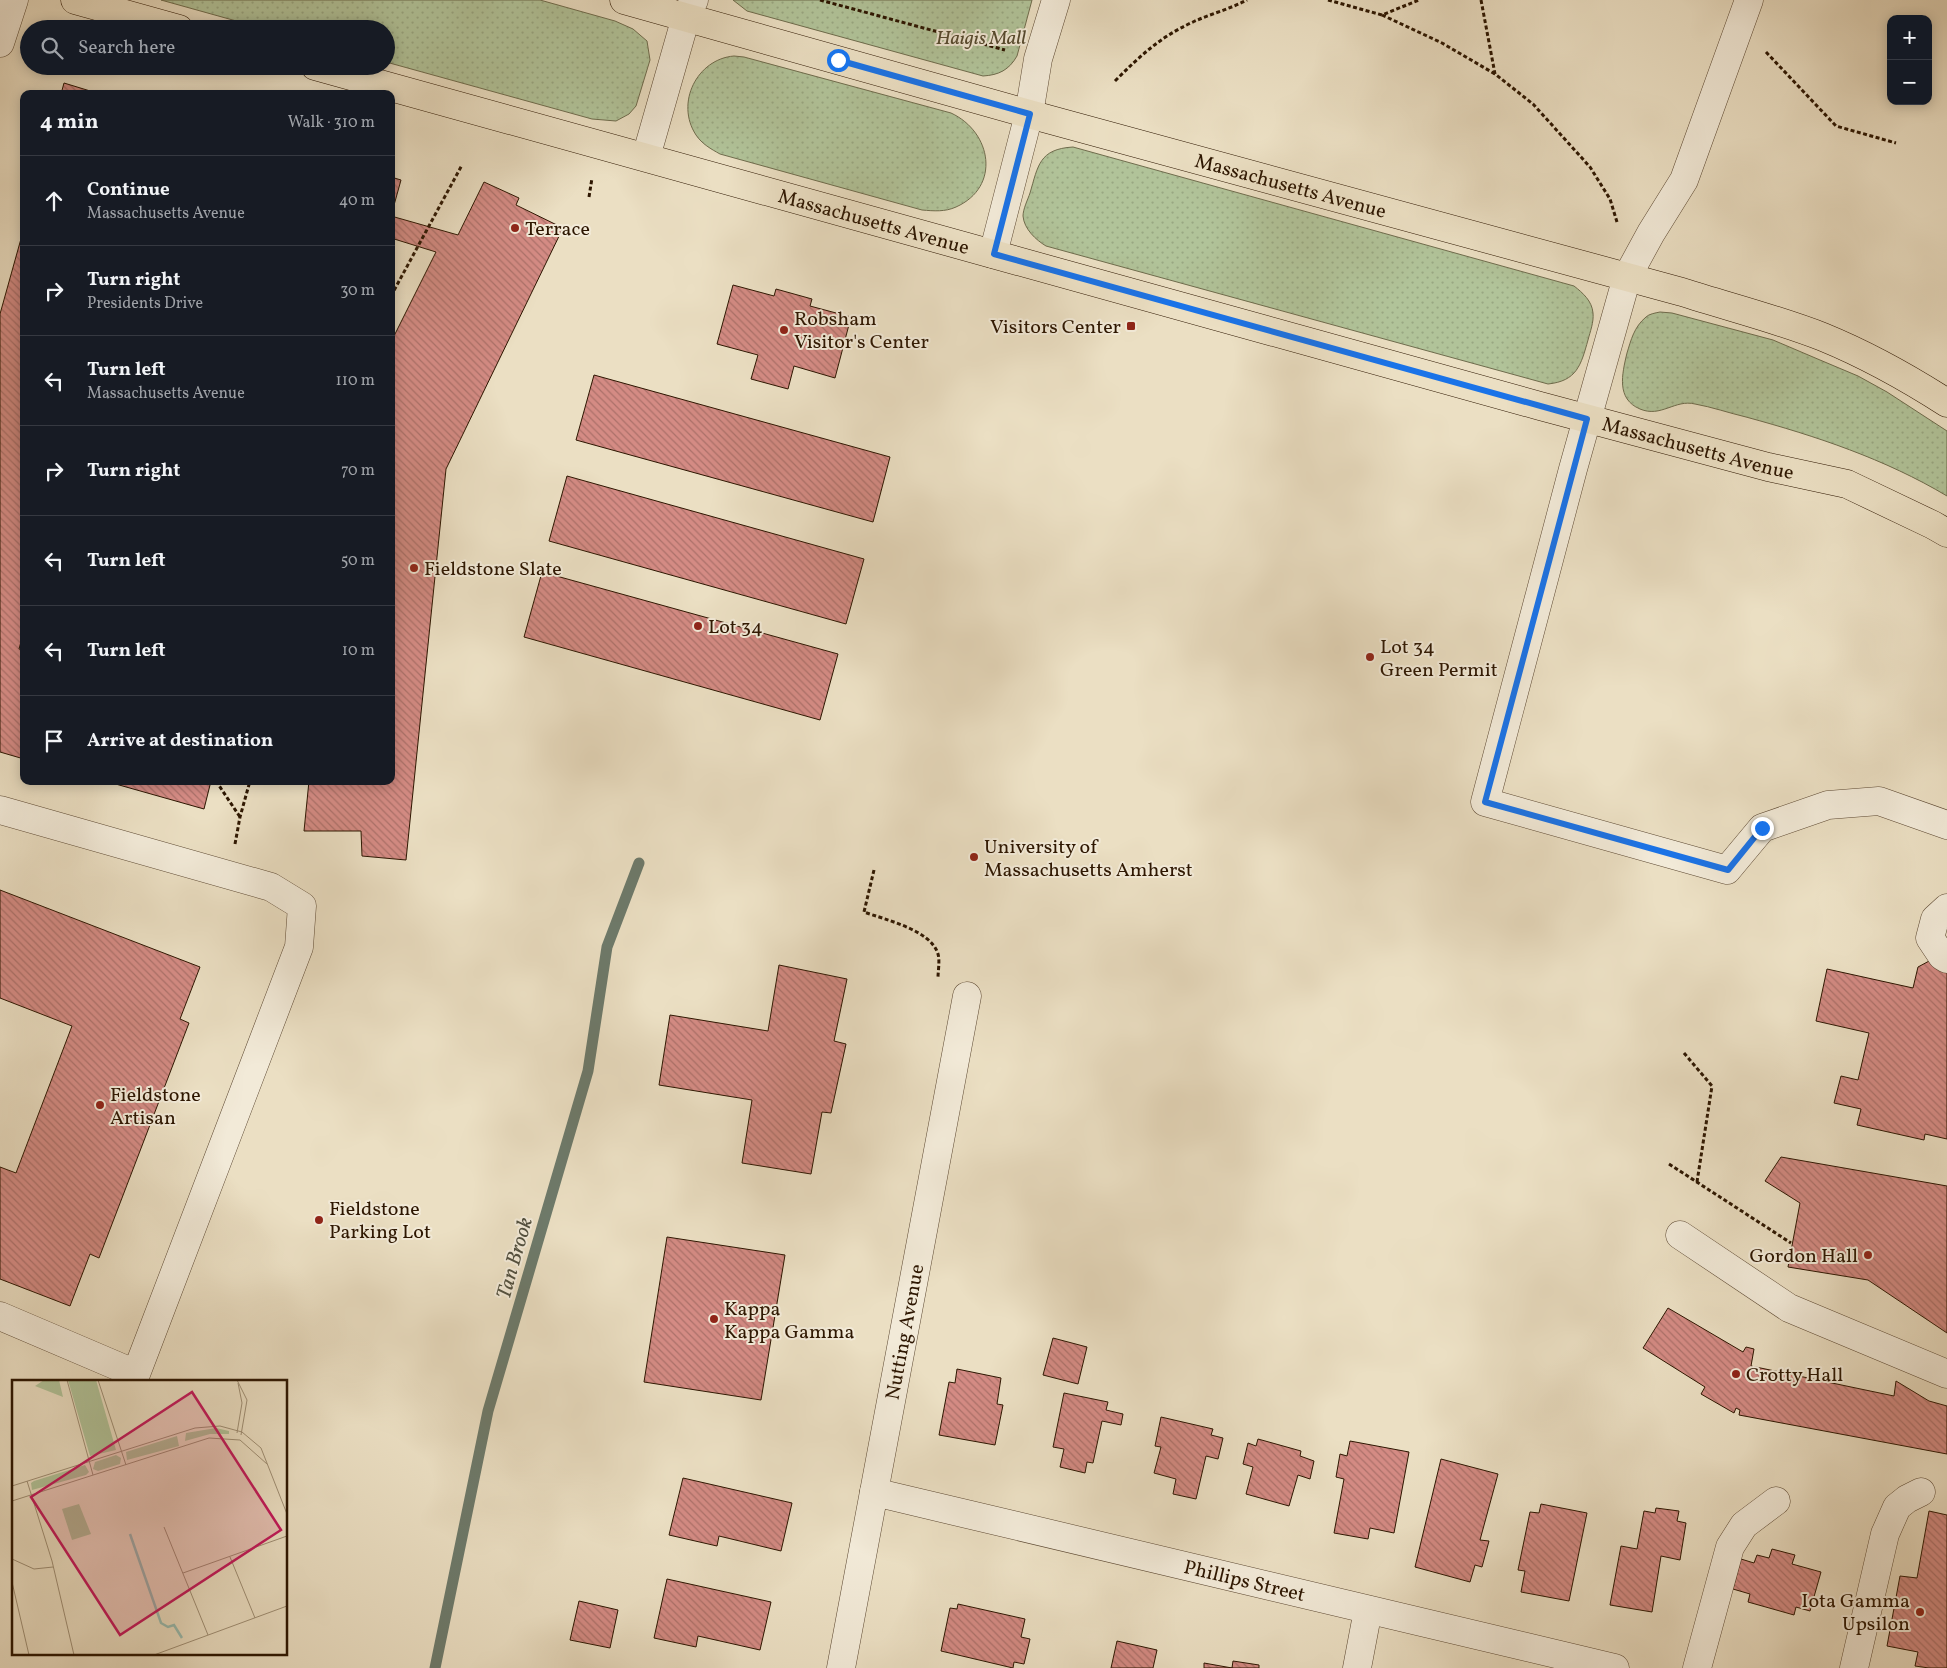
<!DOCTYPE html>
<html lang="en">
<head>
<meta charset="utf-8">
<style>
  body { margin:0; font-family:Vollkorn,serif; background:#242831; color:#f1f3f6 }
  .controls { position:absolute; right:15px; top:15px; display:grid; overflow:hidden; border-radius:10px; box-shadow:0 2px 12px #0003 }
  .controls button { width:45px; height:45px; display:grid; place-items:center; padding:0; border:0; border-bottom:1px solid #363941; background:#171b24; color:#f1f3f6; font:25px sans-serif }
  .stop { position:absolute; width:15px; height:15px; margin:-11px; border:4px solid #1a73e8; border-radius:50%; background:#fff }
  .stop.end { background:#1a73e8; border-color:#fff; box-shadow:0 1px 5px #0008 }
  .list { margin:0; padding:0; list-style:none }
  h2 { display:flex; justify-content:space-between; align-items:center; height:65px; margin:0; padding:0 20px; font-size:21px }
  h2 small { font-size:16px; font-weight:400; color:#9ea1a6 }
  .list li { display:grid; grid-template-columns:32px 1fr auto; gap:15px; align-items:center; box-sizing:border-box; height:90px; padding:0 20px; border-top:1px solid #363941 }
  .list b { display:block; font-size:19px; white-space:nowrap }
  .list p { margin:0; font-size:16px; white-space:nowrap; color:#9ea1a6 }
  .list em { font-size:16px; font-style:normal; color:#9ea1a6 }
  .icon { flex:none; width:28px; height:28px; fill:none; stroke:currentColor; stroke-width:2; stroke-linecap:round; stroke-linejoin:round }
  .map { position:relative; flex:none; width:1947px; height:1668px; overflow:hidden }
  .search { position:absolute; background:#171b24; box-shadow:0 2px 12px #0003; left:20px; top:20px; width:375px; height:55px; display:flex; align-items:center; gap:12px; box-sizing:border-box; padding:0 18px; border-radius:28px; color:#9ea1a6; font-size:19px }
  .panel { position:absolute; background:#171b24; box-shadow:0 2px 12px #0003; left:20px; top:90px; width:375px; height:695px; border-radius:10px }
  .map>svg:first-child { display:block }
  .grass { fill:url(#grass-dots); stroke:#6f6c4d }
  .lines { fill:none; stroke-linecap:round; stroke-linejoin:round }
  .stream { stroke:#6d7a6b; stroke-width:11 }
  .building { fill:url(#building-back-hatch); stroke:#2d1601 }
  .minor-casing { stroke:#5c4832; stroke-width:29 }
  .major-casing { stroke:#2d1601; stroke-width:29 }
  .path { stroke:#2d1601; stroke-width:3; stroke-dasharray:4 2.5; stroke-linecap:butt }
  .minor { stroke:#f2ead8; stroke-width:28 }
  .major { stroke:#ebdfc3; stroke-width:28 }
  .route { stroke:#1a73e8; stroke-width:6 }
  .poi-dot { fill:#8f2418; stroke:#f2ead8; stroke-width:2 }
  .labels { text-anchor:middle; stroke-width:4; stroke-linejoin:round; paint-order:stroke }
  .park-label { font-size:20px; font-style:italic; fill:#554a2f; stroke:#f2ead8 }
  .street-label { font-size:20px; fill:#2d1601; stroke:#f2ead8 }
  .poi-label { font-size:20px; fill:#2d1601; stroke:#f2ead8; text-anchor:start }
  .water-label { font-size:21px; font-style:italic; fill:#52503f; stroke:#f2ead8 }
  .inset-river { fill:none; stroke:#98bdb2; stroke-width:2.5 }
  .inset-road { fill:none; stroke:#9f8f75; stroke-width:1 }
  .view { fill:#c2185b; fill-opacity:0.15; stroke:#c2185b; stroke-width:2.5 }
  .inset-edge { fill:none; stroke:#2d1601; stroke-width:2.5 }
</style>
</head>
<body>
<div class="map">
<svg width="1947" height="1668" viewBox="0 0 1947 1668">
  <defs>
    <pattern id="grass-dots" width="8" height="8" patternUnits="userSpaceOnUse" patternTransform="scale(1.25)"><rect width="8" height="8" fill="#b1c399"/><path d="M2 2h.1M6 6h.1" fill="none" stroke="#99a782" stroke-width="1.8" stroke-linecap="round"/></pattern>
    <pattern id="building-back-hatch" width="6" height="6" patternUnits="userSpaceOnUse" patternTransform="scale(1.25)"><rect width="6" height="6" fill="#d48b84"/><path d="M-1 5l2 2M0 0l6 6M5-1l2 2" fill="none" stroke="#ac716a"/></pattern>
  </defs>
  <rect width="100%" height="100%" fill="#ebdfc3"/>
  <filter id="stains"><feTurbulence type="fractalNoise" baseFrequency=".004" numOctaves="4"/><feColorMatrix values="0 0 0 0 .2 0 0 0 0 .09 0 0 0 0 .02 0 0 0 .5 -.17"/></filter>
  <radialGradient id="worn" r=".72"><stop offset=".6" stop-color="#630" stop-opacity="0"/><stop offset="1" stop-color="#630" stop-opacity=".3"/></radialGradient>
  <g class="grass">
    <path d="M161,0H540L615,21L633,29L647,41L650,60L636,106L629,114L616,121L592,119L386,62V29H265Z"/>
    <path d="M733,0H1032L1017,56C1009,70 999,75 983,76L747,11Z"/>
    <path d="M734,56L744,57L951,113C992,132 1001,187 956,207C945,212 934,211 922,210L720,154C711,149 702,144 696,135C675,103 697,59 734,56Z"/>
    <path d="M1073,147L1574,286C1583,293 1592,301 1593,313C1594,322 1590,332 1588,340C1581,365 1577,381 1548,384L1046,246C1036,240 1024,229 1023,216C1023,209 1028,199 1030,193C1038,166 1039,149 1073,147Z"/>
    <path d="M1660,312L1672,313L1773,340L1820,360L1858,376L1887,392L1947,431V496C1885,459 1816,436 1746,417C1729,413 1712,407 1695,404C1675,399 1661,418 1640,409C1616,399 1622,374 1627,353C1631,340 1634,327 1646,317C1649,314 1655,313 1660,312Z"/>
  </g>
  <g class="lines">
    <path class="stream" d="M435,1668L488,1411L588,1071L607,947L639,863"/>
  </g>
  <g class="building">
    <path d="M64,83L100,94H61Z"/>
    <path d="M391,177L401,180L391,216Z"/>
    <path d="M484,182L519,198L516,205L563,228L446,469L406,860L362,856L361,831H304L309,781H391V342L436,252L391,238V216L458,235Z"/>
    <path d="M24,228V631L19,649L24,650V759L0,752V314Z"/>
    <path d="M733,285L774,296L776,289L812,299L810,306L851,317L835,378L794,366L788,389L751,379L758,355L717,344Z"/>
    <path d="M594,375L890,457L873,522L576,440Z"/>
    <path d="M567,476L864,559L846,624L549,541Z"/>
    <path d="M542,572L838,654L820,720L524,637Z"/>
    <path d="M105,781H211L204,809Z"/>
    <path d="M0,890L200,967L180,1019L189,1023L99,1258L90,1254L70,1306L0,1279V1167L16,1173L72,1026L0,998Z"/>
    <path d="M1931,960L1947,966V1139L1925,1134L1924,1140L1857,1125L1861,1109L1834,1103L1841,1076L1858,1080L1869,1033L1816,1021L1827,969L1913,988L1918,967Z"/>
    <path d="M779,965L847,979L834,1041L846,1044L831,1113L822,1112L811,1174L742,1163L752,1100L659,1085L670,1015L768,1031Z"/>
    <path d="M1781,1157L1947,1186V1333L1868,1280L1788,1267L1800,1203L1765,1181Z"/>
    <path d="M667,1237L785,1255L761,1400L644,1382Z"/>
    <path d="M1668,1308L1743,1352L1746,1347L1754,1349L1751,1366L1894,1396L1896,1381L1929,1401L1947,1406V1454L1739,1415L1740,1410L1736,1408L1734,1413L1701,1394L1705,1387L1643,1348Z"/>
    <path d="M1053,1338L1087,1347L1078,1384L1043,1375Z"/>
    <path d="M957,1369L1001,1378L997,1404L1003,1405L995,1445L939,1435L949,1382L955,1383Z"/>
    <path d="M1064,1393L1108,1402L1106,1410L1123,1414L1121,1425L1102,1421L1093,1463L1087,1462L1085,1473L1060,1467L1064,1449L1053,1447Z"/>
    <path d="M1161,1417L1213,1429L1211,1435L1223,1438L1218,1459L1206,1456L1196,1499L1173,1494L1176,1479L1154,1473L1161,1447L1155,1446Z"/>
    <path d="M1258,1439L1301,1451L1300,1456L1314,1461L1310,1479L1298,1475L1289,1506L1246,1494L1253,1467L1243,1464L1248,1443L1256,1446Z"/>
    <path d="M1350,1441L1409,1452L1394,1533L1370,1528L1368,1539L1334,1533L1344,1479L1336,1477L1340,1454L1347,1456Z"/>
    <path d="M1441,1459L1498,1474L1480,1540L1489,1541L1482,1567L1475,1565L1470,1582L1415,1567Z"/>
    <path d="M683,1478L792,1503L781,1551L719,1536L717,1546L669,1535Z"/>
    <path d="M1541,1504L1587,1513L1569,1601L1521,1592L1525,1571L1518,1570L1530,1512L1539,1513Z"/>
    <path d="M1656,1508L1679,1511L1677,1521L1686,1523L1680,1560L1661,1556L1652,1612L1610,1605L1621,1546L1637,1549L1644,1511L1655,1513Z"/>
    <path d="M1929,1511L1947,1515V1668H1929L1915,1666L1918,1652L1887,1646L1900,1576L1917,1578Z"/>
    <path d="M1772,1549L1795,1555L1792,1564L1821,1572L1810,1611L1796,1607L1794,1615L1748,1602L1750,1594L1733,1589L1741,1559L1754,1563L1757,1555L1769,1558Z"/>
    <path d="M667,1579L771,1602L760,1650L698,1636L696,1647L654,1638Z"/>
    <path d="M579,1601L618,1610L610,1648L570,1640Z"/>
    <path d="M958,1604L1025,1619L1021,1637L1030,1639L1024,1664L1014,1662L1013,1668L941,1651L950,1608L957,1609Z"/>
    <path d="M1117,1641L1157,1650L1153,1668H1111Z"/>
    <path d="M1233,1661L1259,1665V1668H1204V1663L1232,1668Z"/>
  </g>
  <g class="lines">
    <g class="minor-casing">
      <g id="minor">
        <path d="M1749,0L1684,180L1651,233L1627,277L1573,469L1485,802L1727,870L1762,828L1828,805L1879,801L1947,825"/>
        <path d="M0,43L14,0"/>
        <path d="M646,157L686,17L694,0"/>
        <path d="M993,254L1029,114L1038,59L1056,0"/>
        <path d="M0,810L271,887L302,906L299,947L136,1374L0,1316"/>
        <path d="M1947,908L1935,919L1930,938L1942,956L1947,959"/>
        <path d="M1680,1235L1789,1308L1947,1374"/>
        <path id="s1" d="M874,1492L1615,1668"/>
        <path id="s2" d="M841,1668L967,996"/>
        <path d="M1357,1668L1368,1610"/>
        <path d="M1697,1668L1730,1547L1744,1525L1776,1501"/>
        <path d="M1854,1668L1885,1534L1897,1507L1907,1499L1921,1492"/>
      </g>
    </g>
    <g class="major-casing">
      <g id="major">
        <path d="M75,0L179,29"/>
        <path id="s3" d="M624,0L1029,114L1682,292C1729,307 1777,319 1823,337C1867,355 1908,378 1947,403"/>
        <path id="s4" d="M315,66L1540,406L1768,467L1847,484L1933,525L1947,533"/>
      </g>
    </g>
    <g class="path">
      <path d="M820,0L1005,50"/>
      <path d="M1328,0L1382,15L1419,0"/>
      <path d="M1481,0L1495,74L1533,104L1590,167L1610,199L1617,222"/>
      <path d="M1382,15L1442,43L1495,74"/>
      <path d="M1766,52L1836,126L1896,143"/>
      <path d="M1115,81C1140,56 1160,37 1193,22C1210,14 1230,9 1247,0"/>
      <path d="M589,197L592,178"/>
      <path d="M391,296L462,165"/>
      <path d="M216,781L240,817"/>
      <path d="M235,844L240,817L250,781"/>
      <path d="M874,870L864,912C886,920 931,930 938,954C940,961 938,971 938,978"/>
      <path d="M1684,1053L1712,1086L1697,1182"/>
      <path d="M1669,1164L1791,1243"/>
    </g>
    <use href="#minor" class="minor"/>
    <use href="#major" class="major"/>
  </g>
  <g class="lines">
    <path class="route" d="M838,60L1030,114L994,254L1587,419L1485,802L1728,870L1762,828"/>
  </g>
  <g class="poi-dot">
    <circle cx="515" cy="228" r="5"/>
    <rect x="1126" y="321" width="10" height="10" rx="2.5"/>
    <circle cx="784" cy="330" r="5"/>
    <circle cx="414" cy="568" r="5"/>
    <circle cx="698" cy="626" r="5"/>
    <circle cx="1370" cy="657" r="5"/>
    <circle cx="974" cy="857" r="5"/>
    <circle cx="100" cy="1105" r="5"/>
    <circle cx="319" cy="1220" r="5"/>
    <circle cx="1868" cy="1255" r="5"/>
    <circle cx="714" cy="1319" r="5"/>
    <circle cx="1736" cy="1374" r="5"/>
    <circle cx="1920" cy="1612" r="5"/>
  </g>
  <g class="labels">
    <g class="park-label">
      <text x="981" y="44">Haigis Mall</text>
    </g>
    <g class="street-label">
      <text dy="7" stroke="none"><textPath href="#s3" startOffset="692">Massachusetts Avenue</textPath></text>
      <text dy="7" stroke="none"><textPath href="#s4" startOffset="580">Massachusetts Avenue</textPath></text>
      <text dy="7" stroke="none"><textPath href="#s4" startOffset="1435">Massachusetts Avenue</textPath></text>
      <text dy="7" stroke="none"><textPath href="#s2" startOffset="342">Nutting Avenue</textPath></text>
      <text dy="7" stroke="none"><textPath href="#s1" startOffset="381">Phillips Street</textPath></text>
    </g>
    <g class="poi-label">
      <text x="525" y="235">Terrace</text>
      <text x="794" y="325">Robsham<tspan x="794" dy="23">Visitor's Center</tspan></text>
      <text x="1121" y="333" text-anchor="end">Visitors Center</text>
      <text x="424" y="575">Fieldstone Slate</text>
      <text x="708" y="633">Lot 34</text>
      <text x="1380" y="653">Lot 34<tspan x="1380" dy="23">Green Permit</tspan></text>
      <text x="984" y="853">University of<tspan x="984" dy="23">Massachusetts Amherst</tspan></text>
      <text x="110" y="1101">Fieldstone<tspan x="110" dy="23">Artisan</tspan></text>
      <text x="329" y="1215">Fieldstone<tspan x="329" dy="23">Parking Lot</tspan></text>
      <text x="1858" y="1262" text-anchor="end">Gordon Hall</text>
      <text x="724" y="1315">Kappa<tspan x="724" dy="23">Kappa Gamma</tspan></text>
      <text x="1746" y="1381">Crotty Hall</text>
      <text x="1910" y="1607" text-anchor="end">Iota Gamma<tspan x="1910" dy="23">Upsilon</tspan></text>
    </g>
    <g class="water-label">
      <text transform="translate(514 1258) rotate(-74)" y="7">Tan Brook</text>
    </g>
  </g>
  <g transform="translate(12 1380)">
    <rect width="275" height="275" fill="#ebdfc3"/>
    <path d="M32,0H47L51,17L23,6ZM56,0H84L104,70L78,76ZM204,48L217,51V54H198L173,61L174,53ZM165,56L167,66L115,80L114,72ZM104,75L109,78L108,84L86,91L81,89L83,82ZM73,85L77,92L74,95L20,110L19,103L22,101Z" fill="#b1c399"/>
    <path d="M67,124L79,154L60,160L50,129Z" fill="#b1c399"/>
    <path class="inset-river" d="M118,154L149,243L156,247L162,245L170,258"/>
    <path class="inset-road" d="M55,0L81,95M86,0L114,85M225,0L235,20L229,55M225,53L230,23L226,3M15,101L40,181L62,275M0,106L183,48L208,46L230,52L249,68L275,134M0,121L197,58L228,60L255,84M152,147L196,255M218,177L243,238M0,179L22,189L41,187M171,193L275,156M0,202L17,275M142,275L275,226"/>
    <path class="view" d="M180,12L269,150L108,255L19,117Z"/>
    <rect width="275" height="275" class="inset-edge"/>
  </g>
  <rect width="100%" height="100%" filter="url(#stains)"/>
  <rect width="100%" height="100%" fill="url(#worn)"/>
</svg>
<div class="controls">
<button>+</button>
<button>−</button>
</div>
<div class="stop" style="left:838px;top:60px"></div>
<div class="stop end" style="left:1762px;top:828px"></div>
<div class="search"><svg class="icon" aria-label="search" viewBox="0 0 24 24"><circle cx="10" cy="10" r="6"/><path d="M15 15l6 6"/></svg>Search here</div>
<section class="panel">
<h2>4 min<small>Walk · 310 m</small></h2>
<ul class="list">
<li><svg class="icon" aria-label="ahead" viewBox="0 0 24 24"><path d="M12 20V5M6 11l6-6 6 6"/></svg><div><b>Continue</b><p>Massachusetts Avenue</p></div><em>40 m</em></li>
<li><svg class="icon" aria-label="right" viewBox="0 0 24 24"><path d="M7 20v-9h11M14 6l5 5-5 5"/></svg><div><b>Turn right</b><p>Presidents Drive</p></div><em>30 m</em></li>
<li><svg class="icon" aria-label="left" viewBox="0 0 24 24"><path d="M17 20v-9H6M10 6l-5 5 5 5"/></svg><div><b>Turn left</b><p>Massachusetts Avenue</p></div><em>110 m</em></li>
<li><svg class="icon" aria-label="right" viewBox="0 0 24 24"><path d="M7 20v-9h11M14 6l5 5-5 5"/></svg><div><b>Turn right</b></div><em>70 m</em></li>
<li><svg class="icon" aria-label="left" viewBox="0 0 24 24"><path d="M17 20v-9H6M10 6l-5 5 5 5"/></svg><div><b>Turn left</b></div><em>50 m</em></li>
<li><svg class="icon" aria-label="left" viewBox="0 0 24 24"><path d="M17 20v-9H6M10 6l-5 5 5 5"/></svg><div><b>Turn left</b></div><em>10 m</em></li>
<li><svg class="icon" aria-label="arrive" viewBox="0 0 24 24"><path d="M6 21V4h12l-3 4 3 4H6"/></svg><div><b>Arrive at destination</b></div></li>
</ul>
</section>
</div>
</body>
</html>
